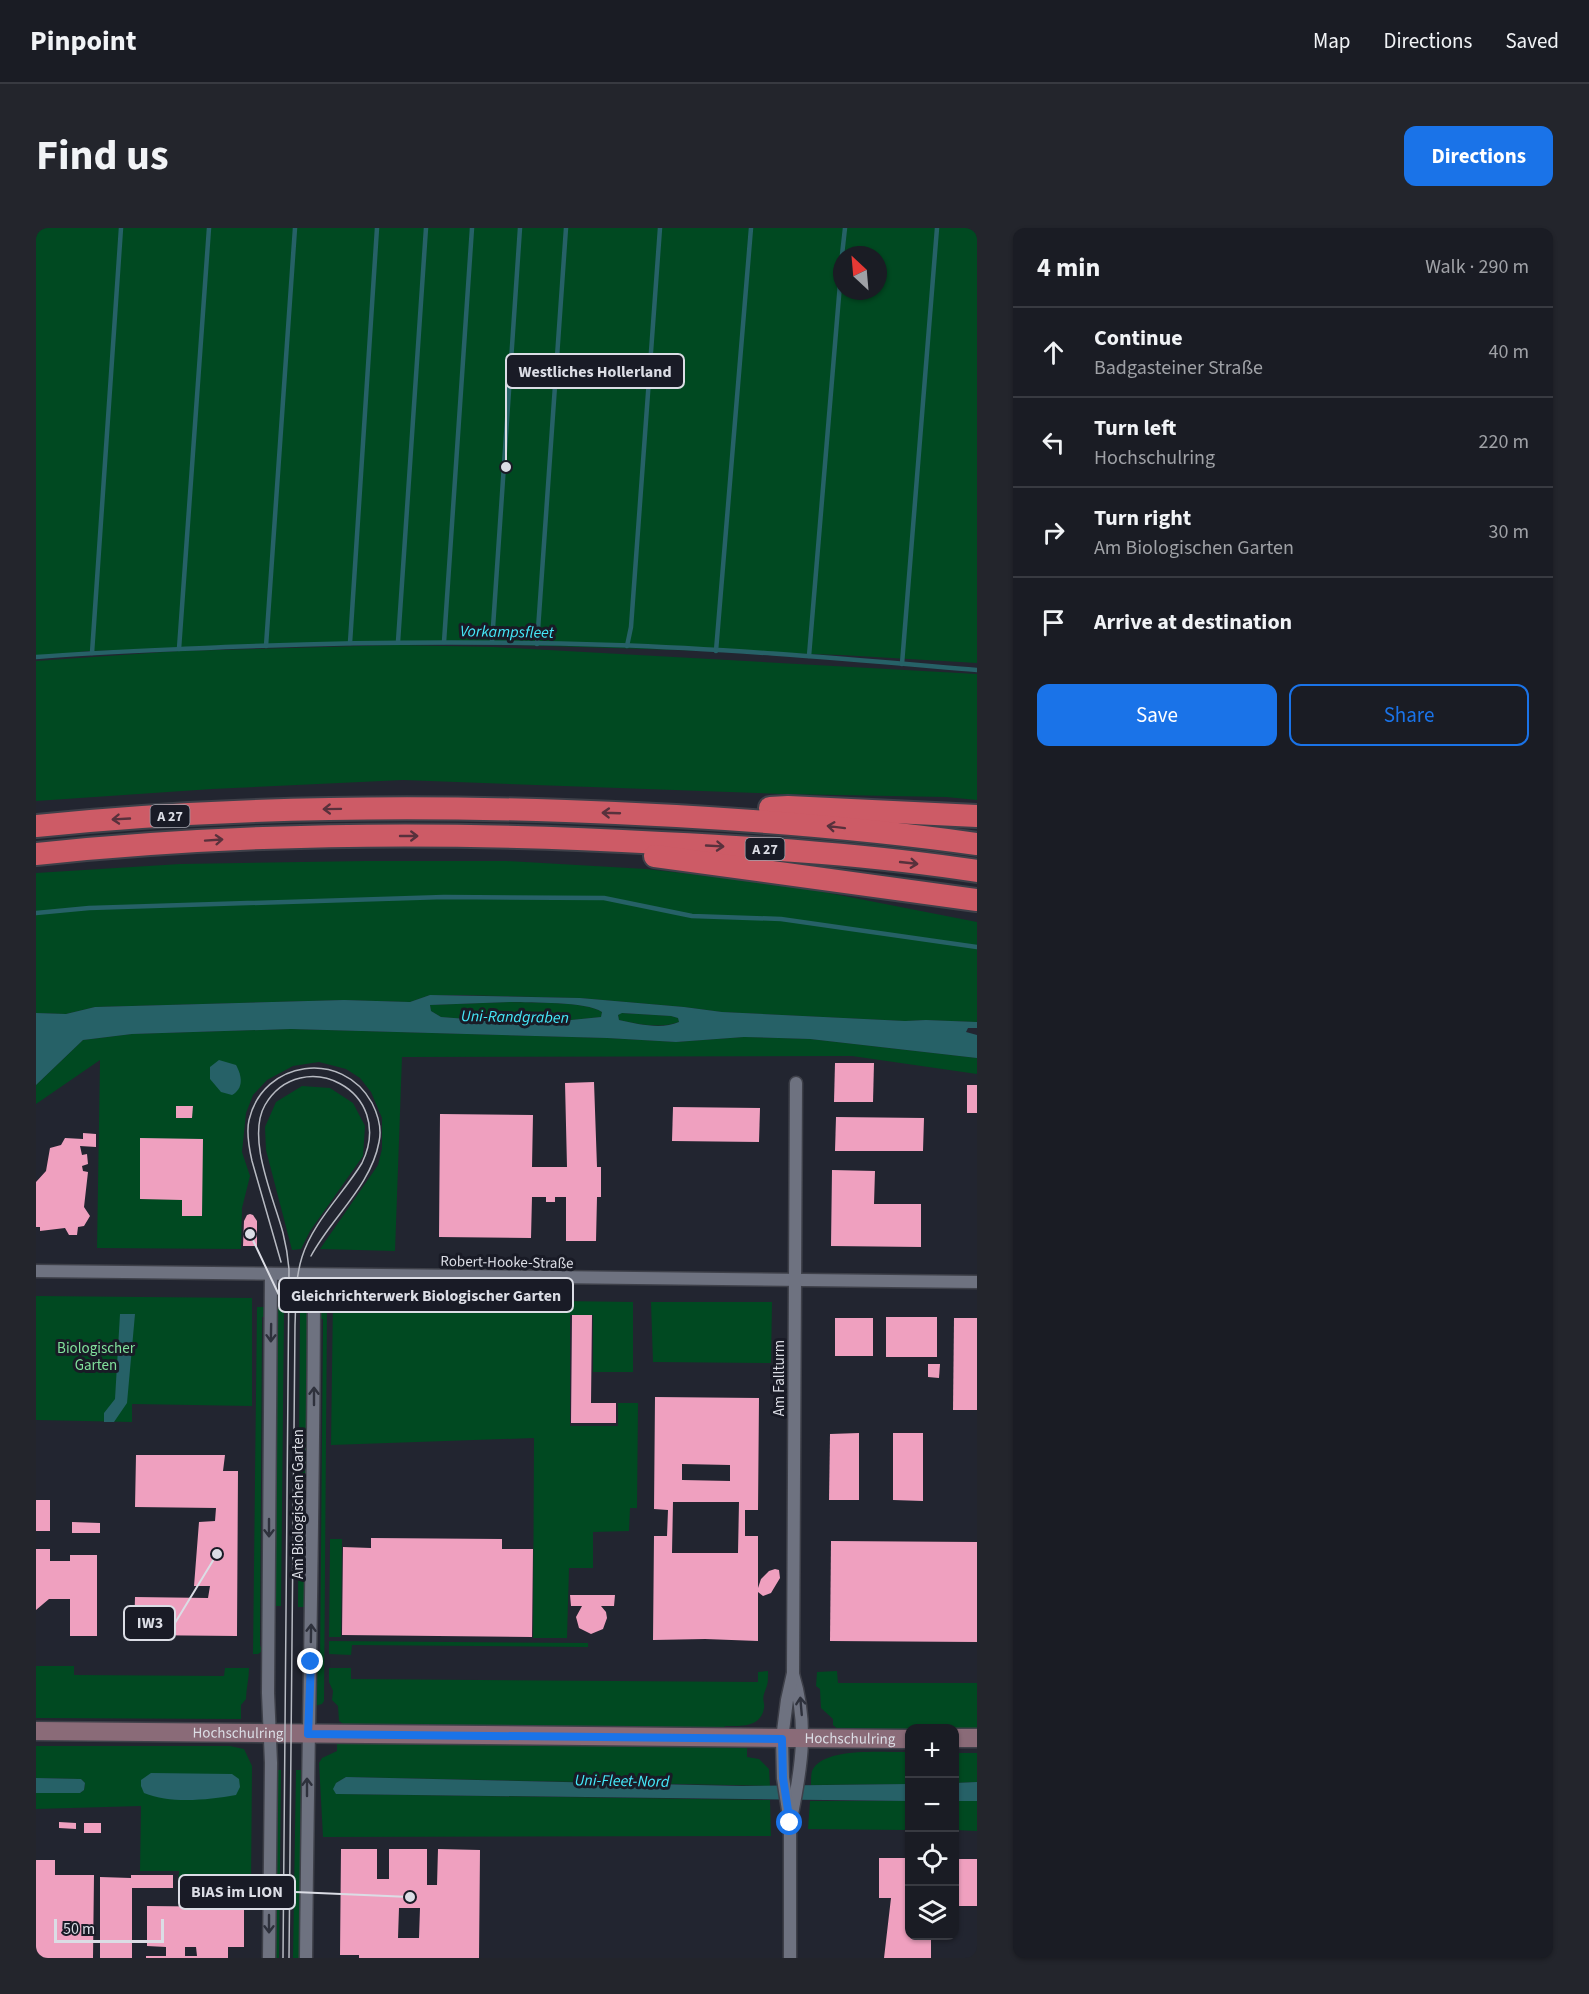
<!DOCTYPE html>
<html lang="en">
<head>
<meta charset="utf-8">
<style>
  body { margin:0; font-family:"Source Sans 3",sans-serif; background:#23252c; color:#f1f3f6 }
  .controls { position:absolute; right:18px; bottom:18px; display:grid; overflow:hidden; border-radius:12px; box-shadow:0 2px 4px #0004 }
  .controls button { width:54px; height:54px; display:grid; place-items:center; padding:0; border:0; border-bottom:2px solid #383a41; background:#1a1c24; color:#f1f3f6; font:30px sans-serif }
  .compass { position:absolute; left:797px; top:18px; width:54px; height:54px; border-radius:50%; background:#1a1c24; box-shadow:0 2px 4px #0004; rotate:334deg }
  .scale { position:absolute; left:18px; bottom:15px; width:110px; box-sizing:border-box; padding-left:6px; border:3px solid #dbdde5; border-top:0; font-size:16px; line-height:21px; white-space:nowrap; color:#dbdde5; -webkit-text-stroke:4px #191b26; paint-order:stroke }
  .stop { position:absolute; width:18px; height:18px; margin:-14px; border:4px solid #1a73e8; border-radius:50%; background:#fff }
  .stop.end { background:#1a73e8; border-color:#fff; box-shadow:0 2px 6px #0008 }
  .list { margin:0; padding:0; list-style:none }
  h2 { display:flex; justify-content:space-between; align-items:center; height:78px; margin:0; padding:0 24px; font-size:26px }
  h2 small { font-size:20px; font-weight:400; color:#9fa1a6 }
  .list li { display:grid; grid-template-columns:39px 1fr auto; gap:18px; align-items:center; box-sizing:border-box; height:90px; padding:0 24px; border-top:2px solid #383a41 }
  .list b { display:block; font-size:22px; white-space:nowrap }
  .list p { margin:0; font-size:20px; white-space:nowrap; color:#9fa1a6 }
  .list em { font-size:20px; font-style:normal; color:#9fa1a6 }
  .actions { display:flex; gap:12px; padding:18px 24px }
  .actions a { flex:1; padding:14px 0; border:2px solid #1a73e8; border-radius:12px; text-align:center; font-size:21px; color:#1a73e8 }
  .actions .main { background:#1a73e8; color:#fff }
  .icon { flex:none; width:33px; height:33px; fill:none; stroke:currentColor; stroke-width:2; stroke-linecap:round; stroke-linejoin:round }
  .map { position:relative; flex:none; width:941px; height:1730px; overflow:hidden; border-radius:12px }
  header { display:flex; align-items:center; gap:36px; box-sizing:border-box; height:84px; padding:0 30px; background:#1a1c24; border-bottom:2px solid #383a41 }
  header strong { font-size:28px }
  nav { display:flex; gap:33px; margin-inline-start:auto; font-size:21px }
  .intro { display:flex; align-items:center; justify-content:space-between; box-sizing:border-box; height:144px; padding:0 36px }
  h1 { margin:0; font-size:42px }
  .button { padding:15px 27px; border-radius:12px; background:#1a73e8; color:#fff; font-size:21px; font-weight:700 }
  main { display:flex; gap:36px; padding:0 36px }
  aside { flex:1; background:#1a1c24; border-radius:12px; box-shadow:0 2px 4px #0004 }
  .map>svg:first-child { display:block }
  .green { fill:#004921; fill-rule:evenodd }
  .water { fill:#266167; fill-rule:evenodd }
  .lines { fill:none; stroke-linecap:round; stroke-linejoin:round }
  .stream { stroke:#266167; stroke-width:4.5 }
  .building { fill:#efa0bf; fill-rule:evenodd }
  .street-casing { stroke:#3e4049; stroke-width:15 }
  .secondary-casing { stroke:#3e4049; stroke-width:21 }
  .highway-casing { stroke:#3e4049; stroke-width:26 }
  .street { stroke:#6e7280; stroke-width:12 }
  .secondary { stroke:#8a6b78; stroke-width:18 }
  .highway { stroke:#cd5b66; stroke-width:22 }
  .tram { stroke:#b7bac2; stroke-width:1.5 }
  .oneway { stroke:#58313c }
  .oneway2 { stroke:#2e313c }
  .route { stroke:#1a73e8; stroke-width:8 }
  .labels { text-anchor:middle; stroke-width:6; stroke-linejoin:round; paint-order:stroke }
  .shield { fill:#191b26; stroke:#a1a3ac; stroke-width:1.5 }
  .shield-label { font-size:14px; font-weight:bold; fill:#dbdde5 }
  .street-label { font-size:15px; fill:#dbdde5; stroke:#191b26 }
  .park-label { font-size:15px; fill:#81e09c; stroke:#191b26 }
  .water-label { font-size:16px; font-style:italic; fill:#45e9fa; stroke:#191b26 }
  .leader { fill:none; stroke:#dbdde5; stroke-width:2 }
  .callout-dot { fill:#dbdde5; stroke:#191b26; stroke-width:2 }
  .callout { fill:#191b26; stroke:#dbdde5; stroke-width:2 }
  .callout-label { font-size:16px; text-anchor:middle; font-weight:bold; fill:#dbdde5 }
</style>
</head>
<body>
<header>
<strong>Pinpoint</strong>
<nav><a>Map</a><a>Directions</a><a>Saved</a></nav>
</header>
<div class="intro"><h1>Find us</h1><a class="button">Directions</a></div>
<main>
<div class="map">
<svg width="941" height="1730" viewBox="0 0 941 1730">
  <rect width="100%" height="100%" fill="#222530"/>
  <g class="green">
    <path d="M0,0H941V435L805,427L381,414L52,423L0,429ZM806,27H842V63H806Z"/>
    <path d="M361,417L458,419L941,446V572L910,569L745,566L367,552L176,561L0,573V433L143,423Z"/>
    <path d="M330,633H470L610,641L747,656L941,694V794L890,792L869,793L686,784L648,779L544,770L425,767H394L374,774L308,772L59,779L30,786L0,785V645L144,636Z"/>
    <path d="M474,774C496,775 549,773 566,784L565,789L525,793L431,791L405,789L395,783L394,777Z"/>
    <path d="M585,785L635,788L642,790L643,794C624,801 602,796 583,792L582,787Z"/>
    <path d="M255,801L571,810L640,814L708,809L774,811L941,830V846L816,828L366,829L359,1023L284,1021L342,937L346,921V890L335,864L324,850L310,841L283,834L257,838L231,852L217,867L210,885L206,924L214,948L206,980L205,1021L61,1020L64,832L0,876V857L47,812L96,806Z"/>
    <path d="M266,858L294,860L317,875L329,898L327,928L274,1003L265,1021L256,1022L230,922L229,899L240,874Z"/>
    <path d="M0,1068L216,1070V1178L96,1176V1194L0,1192Z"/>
    <path d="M297,1070L597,1074V1144H557V1087H534V1198H582V1175H602L601,1280H594L593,1303L557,1304V1340H533L531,1410H497L498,1210L295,1217Z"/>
    <path d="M615,1074H736L735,1135L617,1134Z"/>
    <path d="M221,1079H230L229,1089H226V1095L224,1418L228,1422L222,1426H217Z"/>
    <path d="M240,1080H248L245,1378H237Z"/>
    <path d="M264,1080H271L272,1091L269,1379H262Z"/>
    <path d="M282,1080H291L288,1473L286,1476L279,1478V1442L284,1439L287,1098V1091H282Z"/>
    <path d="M294,1311H306L305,1409H293Z"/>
    <path d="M293,1413L552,1415V1419L316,1417L315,1427L293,1426Z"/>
    <path d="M0,1438H38V1447L188,1448L189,1440H213C213,1451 210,1461 210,1471L205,1477V1491L0,1490Z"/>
    <path d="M293,1440H315V1451L722,1454V1444L732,1443C732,1457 732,1455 728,1466C726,1471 729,1476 728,1480C725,1500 704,1498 689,1498L687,1502L310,1498L303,1493L302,1478L296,1472L297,1463L293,1454Z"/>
    <path d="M801,1443L802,1455H941V1504H919L918,1500H873V1503H804L797,1497V1491L785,1480L784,1461L780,1458L781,1444Z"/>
    <path d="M301,1513L711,1518V1529L723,1531L733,1541L734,1558L310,1549L300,1555L301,1566L734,1572L735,1608L287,1609L283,1535L286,1530L301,1523Z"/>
    <path d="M0,1518H194L208,1521L216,1538L215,1660L142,1661L143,1643H104L105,1578L0,1581V1565H44L48,1562L49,1555L45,1551L0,1550Z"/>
    <path d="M873,1524V1556L775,1557C775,1553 775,1547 776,1543C787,1518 851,1525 873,1524Z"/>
    <path d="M918,1525H941V1554L919,1555Z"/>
    <path d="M240,1542H245L243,1730H238Z"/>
    <path d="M260,1542H265L264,1730H257Z"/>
    <path d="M774,1573H873V1602L772,1601Z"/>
    <path d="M919,1573H941V1603L919,1602Z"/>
  </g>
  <g class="water">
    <path d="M394,767L544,770L648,779L686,784L869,793L890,792L941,794V800H932L930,804L941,807V830L774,811L708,809L640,814L571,810L255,801L96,806L47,812L0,857V785L30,786L59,779L308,772L374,774ZM474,774C495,775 550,773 566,784L565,789L525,793L431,791L405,789L395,783L394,777ZM586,785L635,788L642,790L643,794C625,802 602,796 583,792L582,787Z"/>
    <path d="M183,832L200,837C206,848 208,860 196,867L185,864L174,851V839Z"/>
    <path d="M84,1086H99L91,1175L78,1194H68V1185L79,1171Z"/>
    <path d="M115,1545L196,1546L203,1551L204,1559L200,1567C171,1572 135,1576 108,1565L105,1558V1552Z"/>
    <path d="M310,1549L706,1558L873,1556V1573L300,1566L297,1561L300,1555Z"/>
    <path d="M0,1550L45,1551L49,1555L48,1562L44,1565H0Z"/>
    <path d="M941,1554V1573H919V1555Z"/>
  </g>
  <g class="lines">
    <g class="stream">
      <path d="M806,27L809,0"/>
      <path d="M362,414L390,0"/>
      <path d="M408,414L436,0"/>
      <path d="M456,414L484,0"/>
      <path d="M314,415L341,0"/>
      <path d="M501,416L530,0"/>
      <path d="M230,418L259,0"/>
      <path d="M591,418L595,399L624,0"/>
      <path d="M143,421L173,0"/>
      <path d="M680,423L715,0"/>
      <path d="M56,425L85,0"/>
      <path d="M773,428L806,32"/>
      <path d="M0,429C63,424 126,422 189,419C319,414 448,413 577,417C699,421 820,432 941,442"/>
      <path d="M866,436L901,0"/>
      <path d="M0,685L53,680L408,669L568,670L656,688L745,691L941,719"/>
    </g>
  </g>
  <g class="building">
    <path d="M799,835H838L837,874H798Z"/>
    <path d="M558,854L561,939H565V969H561L560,1013H530V969H519V974H510V969H496L495,1010L403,1009L404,886L497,887L496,939H531L529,855Z"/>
    <rect x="931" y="857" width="10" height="28"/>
    <path d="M140,878H157L156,890H140Z"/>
    <path d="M637,879L724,880L723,914L636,913Z"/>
    <path d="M800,889L888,890L887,923H799Z"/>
    <path d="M47,905L60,906V919L44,918L46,927L51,926L52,936L46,938L47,943L52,944L48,979L54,988L48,998L42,999L41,1007H33L29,1000L4,1003V999H0V954L10,943L14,920L25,917L29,910L47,911Z"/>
    <path d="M104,910L167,911L166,988H146V972L104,971Z"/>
    <path d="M796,942L839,943L838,976H885V1019L795,1018Z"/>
    <path d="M214,986L217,987L221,993V1018H207L208,993L211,987Z"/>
    <path d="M536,1087H556L555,1175H580V1195H535Z"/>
    <rect x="850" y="1089" width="51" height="40"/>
    <rect x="799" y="1090" width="38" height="38"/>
    <path d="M918,1090H941V1182H917Z"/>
    <path d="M892,1136H904L903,1150L892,1149Z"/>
    <path d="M619,1169L723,1170L722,1282H709V1308H722V1360L725,1351L733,1343L739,1341L743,1342L744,1350L735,1365L727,1368L722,1364V1413L669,1411L617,1412L618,1308H631L632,1282L618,1281ZM646,1236L694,1237V1253L646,1252ZM637,1274H703L702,1325H636Z"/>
    <path d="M823,1205V1272H793L794,1206Z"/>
    <path d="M857,1205H887V1273L857,1272Z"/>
    <path d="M100,1227H189L187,1243H202L201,1408L98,1407L99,1369L172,1370L174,1358H158L163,1294L179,1293L180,1280L99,1279Z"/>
    <rect x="0" y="1272" width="14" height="31"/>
    <path d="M36,1294L64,1295V1305H36Z"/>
    <path d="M335,1310L466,1311V1321H497L496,1409L306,1407L307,1319L335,1320Z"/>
    <path d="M795,1313L941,1314V1414L794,1413Z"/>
    <path d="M0,1321H14V1333H34V1327H61V1408H34V1371H13L0,1382Z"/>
    <path d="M534,1367H579L578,1378H565L570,1384L571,1390L567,1401L555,1406L543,1400L540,1389L546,1378H535Z"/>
    <path d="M23,1594L40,1595V1601L23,1600Z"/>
    <rect x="48" y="1595" width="17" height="10"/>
    <path d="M305,1621H341V1651H353V1621H391V1657H401L402,1621L444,1622L443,1730H323V1727H304ZM363,1680H384L383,1710H362Z"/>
    <path d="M843,1630H873V1708H895V1730H848L855,1670H843Z"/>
    <rect x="918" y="1631" width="23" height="47"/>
    <path d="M0,1632H19V1647H58L57,1730H0Z"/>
    <path d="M95,1647H137V1660H96V1730H64V1649L95,1650Z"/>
    <path d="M111,1678L208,1679V1719H192V1730H110V1728H130V1719L111,1718ZM149,1719H160L161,1728H149Z"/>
  </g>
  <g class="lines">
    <g class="street-casing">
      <g id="street">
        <path d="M0,1043L941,1054"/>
        <path d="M756,1586C766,1536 772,1495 757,1446"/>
        <path d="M233,1730L235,1535L232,1465L235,1046"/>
        <path d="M270,1730C272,1502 278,1275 278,1047"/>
        <path d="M754,1730V1595L747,1550L746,1511L751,1472L757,1445L760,855"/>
      </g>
    </g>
    <g class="secondary-casing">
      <g id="secondary">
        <path id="s1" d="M0,1503L873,1511"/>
        <path d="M918,1510H941"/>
      </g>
    </g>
    <g class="highway-casing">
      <g id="highway">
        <path d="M734,580L752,579L941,588"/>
        <path d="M0,598C176,580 354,577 530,583C668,588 805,597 941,616"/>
        <path d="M0,626C207,604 417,603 625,615C730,620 837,627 941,643"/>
        <path d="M619,628L941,672"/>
      </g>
    </g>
    <use href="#street" class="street"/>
    <use href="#secondary" class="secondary"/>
    <use href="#highway" class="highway"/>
    <g class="tram">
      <path d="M245,1034L216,933C213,920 210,905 213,892C227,832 306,821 336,875C342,887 346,901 343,914C335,958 295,990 275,1028"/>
      <path d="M247,1730L253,1041C252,1029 250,1017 247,1005C238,971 210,910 229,877C265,816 361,862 326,935C307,966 277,994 266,1029C259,1051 260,1074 259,1097L253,1730"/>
    </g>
  </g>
  <defs><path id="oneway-shaft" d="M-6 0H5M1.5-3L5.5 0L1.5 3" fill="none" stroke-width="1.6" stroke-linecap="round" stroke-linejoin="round" transform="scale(1.5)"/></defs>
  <g class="oneway">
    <use href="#oneway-shaft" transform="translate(296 581) rotate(179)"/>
    <use href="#oneway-shaft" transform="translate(575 585) rotate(-178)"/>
    <use href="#oneway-shaft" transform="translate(85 591) rotate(177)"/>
    <use href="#oneway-shaft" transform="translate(800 599) rotate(-173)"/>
    <use href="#oneway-shaft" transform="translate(373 608)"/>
    <use href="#oneway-shaft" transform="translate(178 612) rotate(-4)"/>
    <use href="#oneway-shaft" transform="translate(679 618) rotate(3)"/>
    <use href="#oneway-shaft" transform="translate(873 635) rotate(6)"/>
  </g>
  <g class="oneway2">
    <use href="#oneway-shaft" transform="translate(235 1105) rotate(91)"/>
    <use href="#oneway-shaft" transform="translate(278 1168) rotate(-90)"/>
    <use href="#oneway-shaft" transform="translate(233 1300) rotate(90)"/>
    <use href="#oneway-shaft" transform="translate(275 1405) rotate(-89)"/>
    <use href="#oneway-shaft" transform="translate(765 1478) rotate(-95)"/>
    <use href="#oneway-shaft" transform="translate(271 1559) rotate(-90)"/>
    <use href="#oneway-shaft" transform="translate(233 1696) rotate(90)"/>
  </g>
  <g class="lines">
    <path class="route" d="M275,1434L272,1506L746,1511L747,1550L754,1595"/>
  </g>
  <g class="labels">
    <g class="shield">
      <rect x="114.5" y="577" width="39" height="22" rx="4.5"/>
      <rect x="709.5" y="610" width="39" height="22" rx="4.5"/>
    </g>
    <g class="shield-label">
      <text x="134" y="593">A 27</text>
      <text x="729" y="626">A 27</text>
    </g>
    <g class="street-label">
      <text transform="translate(471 1034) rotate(1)" y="5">Robert-Hooke-Straße</text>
      <text transform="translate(743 1150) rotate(-90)" y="5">Am Fallturm</text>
      <text transform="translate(262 1276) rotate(-90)" y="5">Am Biologischen Garten</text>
      <text dy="5" stroke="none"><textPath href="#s1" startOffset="202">Hochschulring</textPath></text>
      <text dy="5" stroke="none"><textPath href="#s1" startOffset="814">Hochschulring</textPath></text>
    </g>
    <g class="park-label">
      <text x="60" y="1125">Biologischer<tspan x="60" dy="17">Garten</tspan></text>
    </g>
    <g class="water-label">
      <text transform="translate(471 403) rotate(1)" y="6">Vorkampsfleet</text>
      <text transform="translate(479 788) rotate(1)" y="6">Uni-Randgraben</text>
      <text transform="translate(586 1552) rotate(1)" y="6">Uni-Fleet-Nord</text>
    </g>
  </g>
  <path class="leader" d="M470 239L470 143M214 1006L243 1067M181 1326L139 1395M374 1669L259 1664"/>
  <g class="callout-dot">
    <circle cx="470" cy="239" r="6"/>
    <circle cx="214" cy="1006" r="6"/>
    <circle cx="181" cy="1326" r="6"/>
    <circle cx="374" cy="1669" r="6"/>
  </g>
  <g class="callout">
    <rect x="470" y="126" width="178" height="34" rx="6"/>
    <rect x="243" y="1050" width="294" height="34" rx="6"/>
    <rect x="88" y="1378" width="51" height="34" rx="6"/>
    <rect x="143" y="1647" width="116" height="34" rx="6"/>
  </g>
  <g class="callout-label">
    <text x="559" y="149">Westliches Hollerland</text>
    <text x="390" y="1073">Gleichrichterwerk Biologischer Garten</text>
    <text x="114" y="1400">IW3</text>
    <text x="201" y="1669">BIAS im LION</text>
  </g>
</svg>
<div class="controls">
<button>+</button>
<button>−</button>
<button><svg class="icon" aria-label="locate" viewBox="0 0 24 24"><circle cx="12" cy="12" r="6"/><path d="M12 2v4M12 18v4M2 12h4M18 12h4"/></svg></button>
<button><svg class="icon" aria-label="layers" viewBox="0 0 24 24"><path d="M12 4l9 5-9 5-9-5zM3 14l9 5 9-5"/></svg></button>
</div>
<svg class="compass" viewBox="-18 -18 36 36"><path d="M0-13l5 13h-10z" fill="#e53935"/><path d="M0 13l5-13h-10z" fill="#9fa1a6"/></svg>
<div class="scale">50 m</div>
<div class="stop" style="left:754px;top:1595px"></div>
<div class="stop end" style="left:275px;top:1434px"></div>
</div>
<aside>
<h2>4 min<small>Walk · 290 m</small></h2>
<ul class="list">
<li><svg class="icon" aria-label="ahead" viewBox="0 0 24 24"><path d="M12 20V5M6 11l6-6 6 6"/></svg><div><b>Continue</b><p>Badgasteiner Straße</p></div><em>40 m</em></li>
<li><svg class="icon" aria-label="left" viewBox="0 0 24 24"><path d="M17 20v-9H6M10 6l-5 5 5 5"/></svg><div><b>Turn left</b><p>Hochschulring</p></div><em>220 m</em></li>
<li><svg class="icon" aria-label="right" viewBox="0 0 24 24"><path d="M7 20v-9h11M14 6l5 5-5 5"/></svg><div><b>Turn right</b><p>Am Biologischen Garten</p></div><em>30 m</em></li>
<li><svg class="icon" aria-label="arrive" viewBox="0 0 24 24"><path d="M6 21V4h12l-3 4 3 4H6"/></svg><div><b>Arrive at destination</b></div></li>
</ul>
<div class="actions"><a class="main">Save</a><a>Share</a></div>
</aside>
</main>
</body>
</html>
